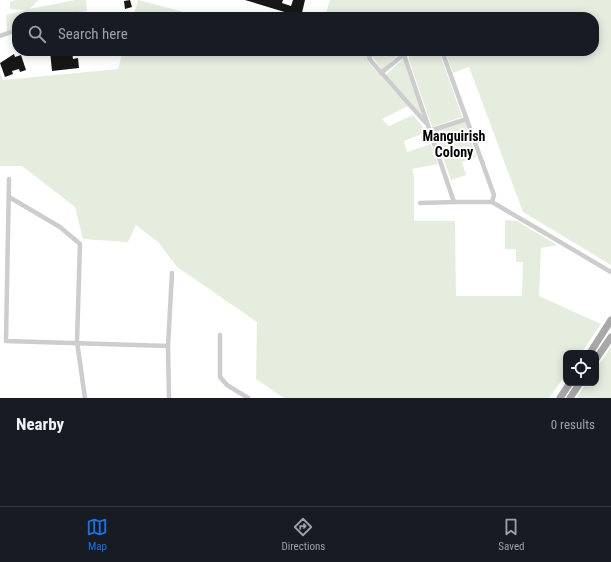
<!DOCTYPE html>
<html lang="en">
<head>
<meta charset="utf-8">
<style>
  body { margin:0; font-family:"Roboto Condensed",sans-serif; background:#242831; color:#f1f3f6 }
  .controls { position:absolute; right:12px; bottom:12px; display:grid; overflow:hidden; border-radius:8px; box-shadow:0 2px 10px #0003 }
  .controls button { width:36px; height:36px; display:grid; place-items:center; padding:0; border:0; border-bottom:1px solid #363941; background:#171b24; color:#f1f3f6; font:20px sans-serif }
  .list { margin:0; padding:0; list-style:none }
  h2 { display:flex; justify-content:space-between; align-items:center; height:52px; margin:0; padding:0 16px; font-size:17px }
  h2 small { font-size:13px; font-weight:400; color:#9ea1a6 }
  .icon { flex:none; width:22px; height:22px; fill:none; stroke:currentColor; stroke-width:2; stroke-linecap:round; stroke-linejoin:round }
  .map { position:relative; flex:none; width:611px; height:398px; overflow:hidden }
  .search { position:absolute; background:#171b24; box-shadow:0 2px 10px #0003; left:12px; right:12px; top:12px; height:44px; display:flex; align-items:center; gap:10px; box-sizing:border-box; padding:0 14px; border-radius:16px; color:#9ea1a6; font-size:15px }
  .sheet { height:108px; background:#171b24 }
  nav { display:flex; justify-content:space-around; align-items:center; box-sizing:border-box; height:56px; border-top:1px solid #363941; background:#171b24; font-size:11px; color:#9ea1a6 }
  nav a { display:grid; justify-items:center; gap:2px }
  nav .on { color:#1a73e8 }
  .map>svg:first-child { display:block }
  .green { fill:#e5eddf }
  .building { fill:#171717 }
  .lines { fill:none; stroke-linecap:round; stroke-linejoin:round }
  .street { stroke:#cdcdcd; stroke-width:4.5 }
  .primary { stroke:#a8a8a8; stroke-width:7 }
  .labels { text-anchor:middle; stroke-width:4; stroke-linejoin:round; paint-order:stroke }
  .neighbourhood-label { font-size:14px; font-weight:bold; fill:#000; stroke:#fff }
</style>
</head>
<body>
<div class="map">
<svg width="611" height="398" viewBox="0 0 611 398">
  <rect width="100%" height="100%" fill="#fff"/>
  <g class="green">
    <path d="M16,0H39L29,9L75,0H86L87,11L49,17H17V28L7,31L6,15L26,10L10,9V2Z"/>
    <path d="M138,0H139L202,17H133Z"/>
    <path d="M330,0H611V265L523,212L469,67L453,73L445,51H594V17H451L444,12L430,17H325Z"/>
    <path d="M123,51H360L366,55L369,63L408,106L382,119L389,126L413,115L427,132L404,141L407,152L431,144L438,164L412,169L414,176V221H455L456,296H522L523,262H516V249H505V220L517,221L557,245L541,248L539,296L601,324L581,353H566V374L549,398H284L256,379L257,322L177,267L159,243L136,225L128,242L83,239L75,207L22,166H0V73L3,80L118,69Z"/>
    <path d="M375,51H402L382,70L372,56Z"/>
    <path d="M413,51H439L462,117L432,127L409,60V55Z"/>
    <path d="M403,59L422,115L386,75Z"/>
    <path d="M465,121L476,157L462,162L466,175L451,180L434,132Z"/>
    <path d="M611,347V398H577L586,383H596V369Z"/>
  </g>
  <g class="building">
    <path d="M130,0L132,7L125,9L124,1Z"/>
    <path d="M245,0H283L282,3L291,6L293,0H305L301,17Z"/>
    <path d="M50,51H72L73,59L78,58L79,68L52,71Z"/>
    <path d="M14,54L15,57L21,55L26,70L20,72L19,69L12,71L13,74L5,77L0,63Z"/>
  </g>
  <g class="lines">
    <g class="street">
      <path d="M61,17L76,14L127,15"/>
      <path d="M0,36L17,30"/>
      <path d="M373,51L369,57L371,61L425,122"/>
      <path d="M442,51L494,195L492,202"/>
      <path d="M404,55L454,202H492L611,272"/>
      <path d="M381,73L408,51"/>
      <path d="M429,131L467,119"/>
      <path d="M9,179L6,341L168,346"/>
      <path d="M9,197L60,227L80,244L77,342L85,398"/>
      <path d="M420,203L454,202"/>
      <path d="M220,335V377L227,385L248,398"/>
      <path d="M169,398L168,346L172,273"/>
    </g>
    <g class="primary">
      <path d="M590,353L611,320"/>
      <path d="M596,359L611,337"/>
      <path d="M560,398L570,383"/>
      <path d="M570,398L580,383"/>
    </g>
  </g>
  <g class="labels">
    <g class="neighbourhood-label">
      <text x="454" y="141">Manguirish<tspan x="454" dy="16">Colony</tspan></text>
    </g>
  </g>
</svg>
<div class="controls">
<button><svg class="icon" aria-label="locate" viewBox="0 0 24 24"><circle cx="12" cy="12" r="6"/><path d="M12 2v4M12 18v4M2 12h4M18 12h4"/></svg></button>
</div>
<div class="search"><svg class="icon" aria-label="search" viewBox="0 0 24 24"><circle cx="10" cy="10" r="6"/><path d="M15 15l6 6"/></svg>Search here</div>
</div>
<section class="sheet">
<h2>Nearby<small>0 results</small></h2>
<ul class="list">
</ul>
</section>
<nav>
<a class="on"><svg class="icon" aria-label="map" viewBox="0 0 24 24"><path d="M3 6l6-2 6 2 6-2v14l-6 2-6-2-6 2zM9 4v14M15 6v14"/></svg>Map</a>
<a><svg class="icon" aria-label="directions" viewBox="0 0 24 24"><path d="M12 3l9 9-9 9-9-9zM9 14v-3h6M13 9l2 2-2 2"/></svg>Directions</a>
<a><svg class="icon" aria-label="saved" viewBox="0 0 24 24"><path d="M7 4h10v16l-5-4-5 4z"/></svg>Saved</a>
</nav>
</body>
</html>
